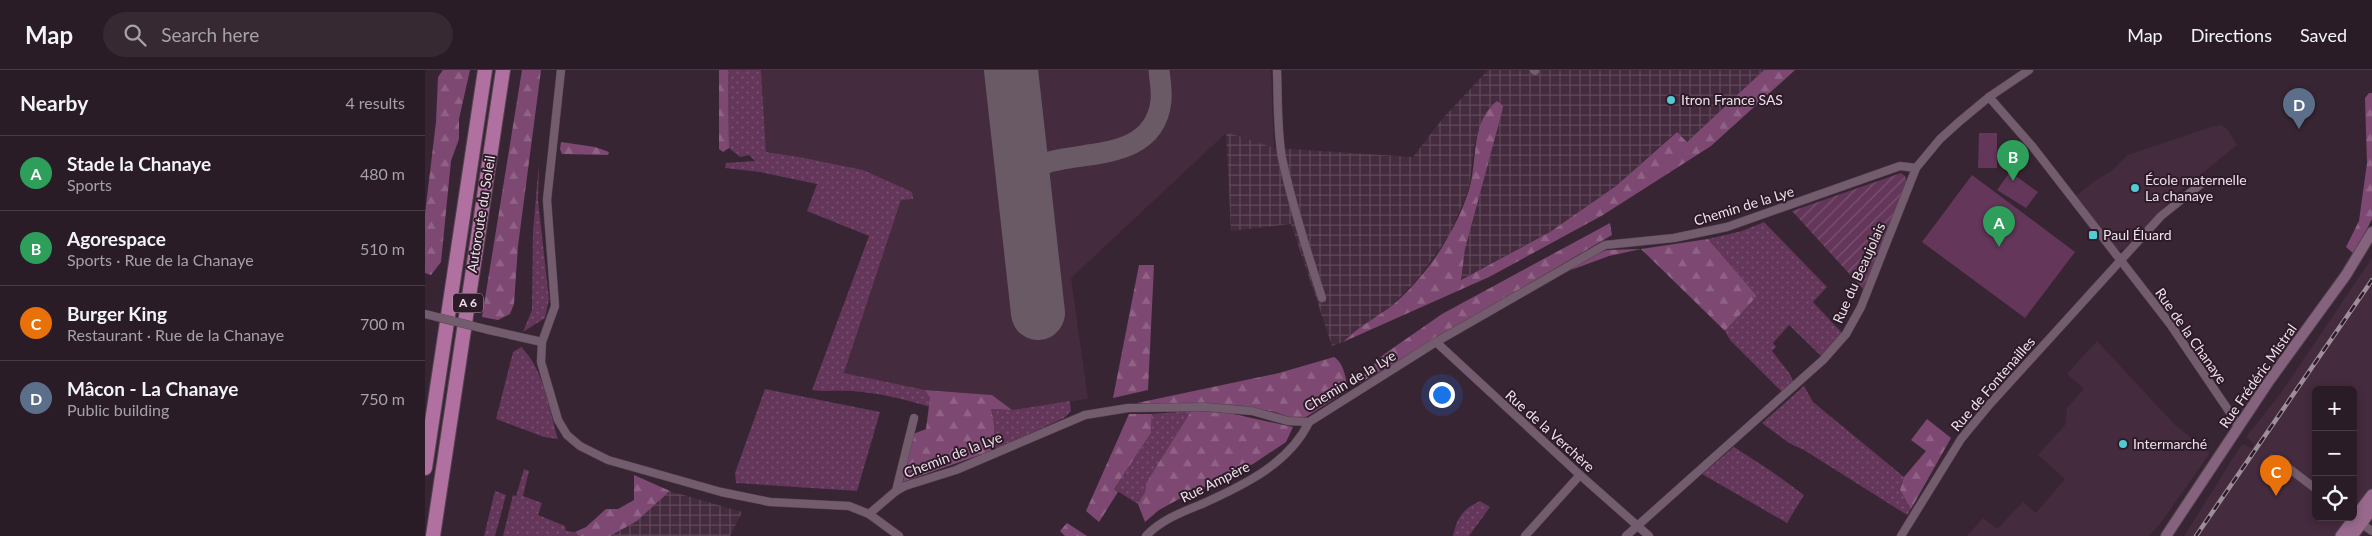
<!DOCTYPE html>
<html lang="en">
<head>
<meta charset="utf-8">
<style>
  body { margin:0; font-family:Lato,sans-serif; background:#362932; color:#f1f3f6 }
  .controls { position:absolute; right:15px; bottom:15px; display:grid; overflow:hidden; border-radius:8px; box-shadow:0 2px 8px #0003 }
  .controls button { width:45px; height:45px; display:grid; place-items:center; padding:0; border:0; border-bottom:1px solid #463a43; background:#2a1c26; color:#f1f3f6; font:25px sans-serif }
  .you { position:absolute; left:1016px; top:324px; width:18px; height:18px; margin:-12px; border:4px solid #fff; border-radius:50%; background:#1a73e8; box-shadow:0 0 0 8px #1a73e833 }
  .badge { display:grid; place-items:center; width:32px; height:32px; border-radius:50%; background:#51ccd5; color:#fff; font-size:16px; font-weight:700 }
  .pin { position:absolute; translate:-50% -41px; filter:drop-shadow(0 1px 2px #0008) }
  .pin::after { content:''; position:absolute; top:26px; width:18px; height:15px; background:inherit; clip-path:polygon(0 0,100% 0,50% 100%) }
  .list { margin:0; padding:0; list-style:none }
  h2 { display:flex; justify-content:space-between; align-items:center; height:65px; margin:0; padding:0 20px; font-size:21px }
  h2 small { font-size:16px; font-weight:400; color:#a5a1a7 }
  .list li { display:grid; grid-template-columns:32px 1fr auto; gap:15px; align-items:center; box-sizing:border-box; height:75px; padding:0 20px; border-top:1px solid #463a43 }
  .list b { display:block; font-size:19px; white-space:nowrap }
  .list p { margin:0; font-size:16px; white-space:nowrap; color:#a5a1a7 }
  .list em { font-size:16px; font-style:normal; color:#a5a1a7 }
  .icon { flex:none; width:28px; height:28px; fill:none; stroke:currentColor; stroke-width:2; stroke-linecap:round; stroke-linejoin:round }
  .map { position:relative; flex:none; width:1947px; height:466px; overflow:hidden }
  header { display:flex; align-items:center; gap:30px; box-sizing:border-box; height:70px; padding:0 25px; background:#2a1c26; border-bottom:1px solid #463a43 }
  header strong { font-size:24px }
  nav { display:flex; gap:28px; margin-inline-start:auto; font-size:18px }
  .search { width:350px; height:45px; background:#362932; display:flex; align-items:center; gap:12px; box-sizing:border-box; padding:0 18px; border-radius:28px; color:#a5a1a7; font-size:19px }
  main { display:flex }
  aside { flex:1; background:#2a1c26 }
  .map>svg:first-child { display:block }
  .built { fill:#442b3e }
  .industrial { fill:url(#industrial-grid) }
  .grass { fill:url(#grass-dots) }
  .forest { fill:url(#forest-firs) }
  .garden { fill:url(#garden-furrows) }
  .pitch { fill:#63365a }
  .lines { fill:none; stroke-linecap:round; stroke-linejoin:round }
  .taxiway { stroke:#6a5a66; stroke-width:21 }
  .runway { stroke:#6a5a66; stroke-width:54 }
  .street-casing { stroke:#554451; stroke-width:9 }
  .secondary-casing { stroke:#554451; stroke-width:12 }
  .primary-casing { stroke:#554451; stroke-width:13 }
  .highway-casing { stroke:#554451; stroke-width:16 }
  .street { stroke:#735c6d; stroke-width:8 }
  .secondary { stroke:#85627d; stroke-width:10 }
  .primary { stroke:#98698c; stroke-width:11 }
  .highway { stroke:#b071a1; stroke-width:14 }
  .rail-casing { stroke:#9d8e99; stroke-width:4.5 }
  .rail { stroke:#2e1b29; stroke-width:2.5; stroke-dasharray:8; stroke-linecap:butt }
  .street-bridge-casing { stroke:#554451; stroke-width:9; stroke-linecap:butt }
  .street-bridge { stroke:#735c6d; stroke-width:8 }
  .poi-dot { fill:#51ccd5; stroke:#2e1b29; stroke-width:2 }
  .labels { text-anchor:middle; stroke-width:4; stroke-linejoin:round; paint-order:stroke }
  .shield { fill:#2e1b29; stroke:#b4a5af; stroke-width:1 }
  .shield-label { font-size:12px; font-weight:bold; fill:#ede0e9 }
  .poi-label { font-size:14px; fill:#ede0e9; stroke:#2e1b29; text-anchor:start }
  .street-label { font-size:14px; fill:#ede0e9; stroke:#2e1b29 }
</style>
</head>
<body>
<header>
<strong>Map</strong>
<div class="search"><svg class="icon" aria-label="search" viewBox="0 0 24 24"><circle cx="10" cy="10" r="6"/><path d="M15 15l6 6"/></svg>Search here</div>
<nav><a>Map</a><a>Directions</a><a>Saved</a></nav>
</header>
<main>
<aside>
<h2>Nearby<small>4 results</small></h2>
<ul class="list">
<li><span class="badge" style="background:#2e9e5b">A</span><div><b>Stade la Chanaye</b><p>Sports</p></div><em>480 m</em></li>
<li><span class="badge" style="background:#2e9e5b">B</span><div><b>Agorespace</b><p>Sports · Rue de la Chanaye</p></div><em>510 m</em></li>
<li><span class="badge" style="background:#e8710a">C</span><div><b>Burger King</b><p>Restaurant · Rue de la Chanaye</p></div><em>700 m</em></li>
<li><span class="badge" style="background:#5c6f8a">D</span><div><b>Mâcon - La Chanaye</b><p>Public building</p></div><em>750 m</em></li>
</ul>
</aside>
<div class="map">
<svg width="1947" height="466" viewBox="0 0 1947 466">
  <defs>
    <pattern id="industrial-grid" width="8" height="8" patternUnits="userSpaceOnUse" patternTransform="scale(1.25)"><rect width="8" height="8" fill="#442b3e"/><path d="M0 4h8M4 0v8" fill="none" stroke="#5f495a"/></pattern>
    <pattern id="grass-dots" width="8" height="8" patternUnits="userSpaceOnUse" patternTransform="scale(1.25)"><rect width="8" height="8" fill="#63365a"/><path d="M2 2h.1M6 6h.1" fill="none" stroke="#7a5372" stroke-width="1.8" stroke-linecap="round"/></pattern>
    <pattern id="forest-firs" width="22" height="20" patternUnits="userSpaceOnUse" patternTransform="scale(1.25)"><rect width="22" height="20" fill="#7d4972"/><path d="M5 1l3.5 6h-7zM16 11l3.5 6h-7z" fill="#906386"/></pattern>
    <pattern id="garden-furrows" width="10" height="10" patternUnits="userSpaceOnUse" patternTransform="scale(1.25)"><rect width="10" height="10" fill="#63365a"/><path d="M-1 1l2-2M0 10L10 0M9 11l2-2" fill="none" stroke="#7a5372"/></pattern>
  </defs>
  <rect width="100%" height="100%" fill="#382533"/>
  <g class="built">
    <path d="M336,0H846L849,78L801,63L646,208L663,329L587,340L567,325L489,319L419,304L476,130L488,129L374,87L341,82Z"/>
    <path d="M1796,55L1802,59L1812,75L1750,125L1699,179L1692,180L1651,126L1671,110L1688,100L1703,85L1789,56Z"/>
    <path d="M1947,188V418L1928,443V320H1891V447H1925L1911,466H1759L1817,374L1827,378L1829,374L1821,367L1856,323Z"/>
    <path d="M1672,271L1749,354L1785,383L1735,454L1724,466H1542L1558,448L1572,459L1598,432L1611,443L1640,409L1613,385L1640,355L1642,338L1659,319L1642,304Z"/>
  </g>
  <g class="industrial">
    <path d="M1063,0H1339L1262,72L1251,62L1191,116L1125,162L1035,210L1040,179L1077,42L1078,36L1067,35L1057,51L1049,77L1044,119L1024,166L993,209L965,237L927,263L918,272L907,276L866,154L806,161L801,62L849,78L988,87L1018,48Z"/>
    <path d="M245,421L317,442L305,466H185L212,451Z"/>
  </g>
  <g class="grass">
    <path d="M303,0H336L341,82L374,87L438,100L487,122L488,129L476,130L419,303L500,320L505,328V337C479,329 454,323 427,321C413,320 401,322 387,320L444,166L382,141L392,114L335,102L300,98L301,93L330,91L324,85L315,87L304,78Z"/>
    <path d="M114,93L113,130L124,229L120,248L98,262L107,240L108,161Z"/>
    <path d="M1339,152L1402,217L1388,232L1417,263L1396,286L1364,255L1348,273L1351,277L1347,281L1365,304L1368,311L1357,322L1305,270L1300,261L1332,226L1283,169L1317,161Z"/>
    <path d="M96,277C119,299 124,339 133,369L119,367L71,349L88,282Z"/>
    <path d="M1379,316L1388,332L1479,407L1475,420L1486,439L1482,445L1379,380L1364,373L1337,353Z"/>
    <path d="M340,319L455,342L432,421L311,413L310,403Z"/>
    <path d="M645,331L646,341L639,348L569,380V355L565,339L587,340Z"/>
    <path d="M766,341L721,413L720,422L713,434L689,419L726,363L727,344Z"/>
    <path d="M1309,377L1346,401L1379,425L1362,453L1277,404Z"/>
    <path d="M99,399L104,401L98,426L117,433L113,445L140,456L141,461L150,462L154,466H78L88,425L91,426Z"/>
    <path d="M70,421L81,425L70,466H59Z"/>
    <path d="M1055,431L1065,437L1044,466H1028C1032,447 1038,439 1055,431Z"/>
  </g>
  <g class="forest">
    <path d="M18,0H45L34,49V69L26,91L16,192L6,205L0,203V144L11,52L13,7Z"/>
    <path d="M97,0H116L93,176L89,234L85,244L73,250L57,247Z"/>
    <path d="M294,0H303L304,78L298,82L294,79Z"/>
    <path d="M1339,0H1370L1286,76L1178,145L1064,207L918,272C932,258 948,249 964,238C985,222 1012,189 1024,165C1032,152 1039,135 1044,120C1053,91 1045,52 1072,31L1078,36L1077,42L1040,179L1036,210L1125,162L1191,116L1252,62L1262,72Z"/>
    <path d="M1944,23H1947V149L1929,184L1921,177L1934,151L1942,93L1940,28Z"/>
    <path d="M136,72L170,77L184,82L183,85L137,84L135,79Z"/>
    <path d="M1185,153L1187,165L935,313H931L958,285L1017,244Z"/>
    <path d="M1283,169L1332,226L1300,261L1216,179L1184,186L1146,200L1164,187L1182,180L1216,179Z"/>
    <path d="M714,195H729L723,320L688,328Z"/>
    <path d="M909,287C919,293 921,309 923,320L881,347L869,349L850,342L811,335L745,336L712,333L854,303Z"/>
    <path d="M500,320L567,325L587,340L566,339L569,355V380L478,412L488,364L501,359L505,328Z"/>
    <path d="M766,341L804,343L868,357L861,372L828,394L754,429L734,440L720,452L713,434L720,422L721,413Z"/>
    <path d="M704,344H727L726,363L689,419L693,422L674,452L661,441Z"/>
    <path d="M1502,349L1526,368L1486,439L1475,420L1479,407L1501,381L1486,370Z"/>
    <path d="M209,405L245,421L212,451L185,466H154L150,462L161,457L181,439H193L209,430Z"/>
    <path d="M642,453L662,466H640L635,461Z"/>
  </g>
  <path class="garden" d="M1476,103L1480,106L1482,113L1439,220L1367,141Z"/>
  <g class="pitch">
    <path d="M1554,63H1572V98H1553Z"/>
    <path d="M1585,102L1613,122L1601,138L1572,120Z"/>
    <path d="M1547,105L1650,182L1600,248L1497,172Z"/>
  </g>
  <g class="lines">
    <g class="taxiway">
      <path d="M595,79L607,91L621,93"/>
      <path d="M598,112C613,68 727,109 736,31C737,21 735,10 734,0"/>
    </g>
    <path class="runway" d="M586,0L613,243"/>
    <g class="street-casing">
      <g id="street">
        <path d="M136,0L122,130L130,236L117,272L116,292L133,350L142,365L155,376L183,390L296,422L345,432L424,436L444,444L471,421L480,416L531,400L660,345L703,338L780,337L827,341L863,351L884,352L1011,272L1180,175L1249,168L1302,157L1475,96L1491,98"/>
        <path d="M852,0C853,29 852,59 857,88C867,135 882,182 897,228"/>
        <path d="M1109,0L1110,1"/>
        <path d="M1564,27L1607,76L1745,254L1810,350L1813,358"/>
        <path d="M64,260L117,272"/>
        <path d="M1011,272L1155,405L1224,466"/>
        <path d="M1847,389L1857,393L1891,419"/>
        <path d="M471,421L489,348"/>
        <path d="M444,444L474,466"/>
        <path d="M1934,452L1947,461"/>
        <path d="M721,466C736,450 757,442 777,434C817,416 864,394 884,352"/>
        <path d="M1100,466L1155,405"/>
        <path d="M1201,466L1398,290L1421,264L1436,237L1491,98L1515,69L1535,51L1564,27L1604,0"/>
        <path d="M1476,466L1536,369L1565,334L1736,146L1776,114"/>
      </g>
    </g>
    <g class="secondary-casing">
      <path id="secondary" d="M1741,466L1844,311L1921,205L1947,162"/>
    </g>
    <g class="primary-casing">
      <g id="primary">
        <path d="M1916,466L1947,425"/>
        <path d="M1927,466L1947,439"/>
      </g>
    </g>
    <g class="highway-casing">
      <g id="highway">
        <path d="M0,398L60,0"/>
        <path d="M8,466L78,0"/>
      </g>
    </g>
    <use href="#street" class="street"/>
    <use href="#secondary" class="secondary"/>
    <use href="#primary" class="primary"/>
    <use href="#highway" class="highway"/>
    <g class="rail-casing">
      <path id="rail" d="M1771,466L1947,210"/>
    </g>
    <use href="#rail" class="rail"/>
    <g class="street-bridge-casing">
      <path id="street-bridge" d="M0,244L64,260"/>
    </g>
    <use href="#street-bridge" class="street-bridge"/>
  </g>
  <g class="poi-dot">
    <circle cx="1246" cy="30" r="5"/>
    <circle cx="1710" cy="118" r="5"/>
    <rect x="1663" y="160" width="10" height="10" rx="2.5"/>
    <circle cx="1698" cy="374" r="5"/>
  </g>
  <g class="labels">
    <rect class="shield" x="28" y="223.5" width="30" height="19" rx="4"/>
    <g class="shield-label">
      <text x="43" y="237">A 6</text>
    </g>
    <g class="poi-label">
      <text x="1256" y="35">Itron France SAS</text>
      <text x="1720" y="115">École maternelle<tspan x="1720" dy="16">La chanaye</tspan></text>
      <text x="1678" y="170">Paul Éluard</text>
      <text x="1708" y="379">Intermarché</text>
    </g>
    <g class="street-label">
      <text transform="translate(1319 136) rotate(-17)" y="5">Chemin de la Lye</text>
      <text transform="translate(56 144) rotate(-81)" y="5">Autoroute du Soleil</text>
      <text transform="translate(1434 203) rotate(-66)" y="5">Rue du Beaujolais</text>
      <text transform="translate(1766 266) rotate(55)" y="5">Rue de la Chanaye</text>
      <text transform="translate(1833 306) rotate(-55)" y="5">Rue Frédéric Mistral</text>
      <text transform="translate(925 311) rotate(-31)" y="5">Chemin de la Lye</text>
      <text transform="translate(1568 314) rotate(-49)" y="5">Rue de Fontenailles</text>
      <text transform="translate(1125 361) rotate(42)" y="5">Rue de la Verchère</text>
      <text transform="translate(528 385) rotate(-21)" y="5">Chemin de la Lye</text>
      <text transform="translate(790 412) rotate(-26)" y="5">Rue Ampère</text>
    </g>
  </g>
</svg>
<div class="controls">
<button>+</button>
<button>−</button>
<button><svg class="icon" aria-label="locate" viewBox="0 0 24 24"><circle cx="12" cy="12" r="6"/><path d="M12 2v4M12 18v4M2 12h4M18 12h4"/></svg></button>
</div>
<div class="you"></div>
<div class="pin badge" style="left:1574px;top:177px;background:#2e9e5b">A</div>
<div class="pin badge" style="left:1588px;top:111px;background:#2e9e5b">B</div>
<div class="pin badge" style="left:1851px;top:426px;background:#e8710a">C</div>
<div class="pin badge" style="left:1874px;top:59px;background:#5c6f8a">D</div>
</div>
</main>
</body>
</html>
